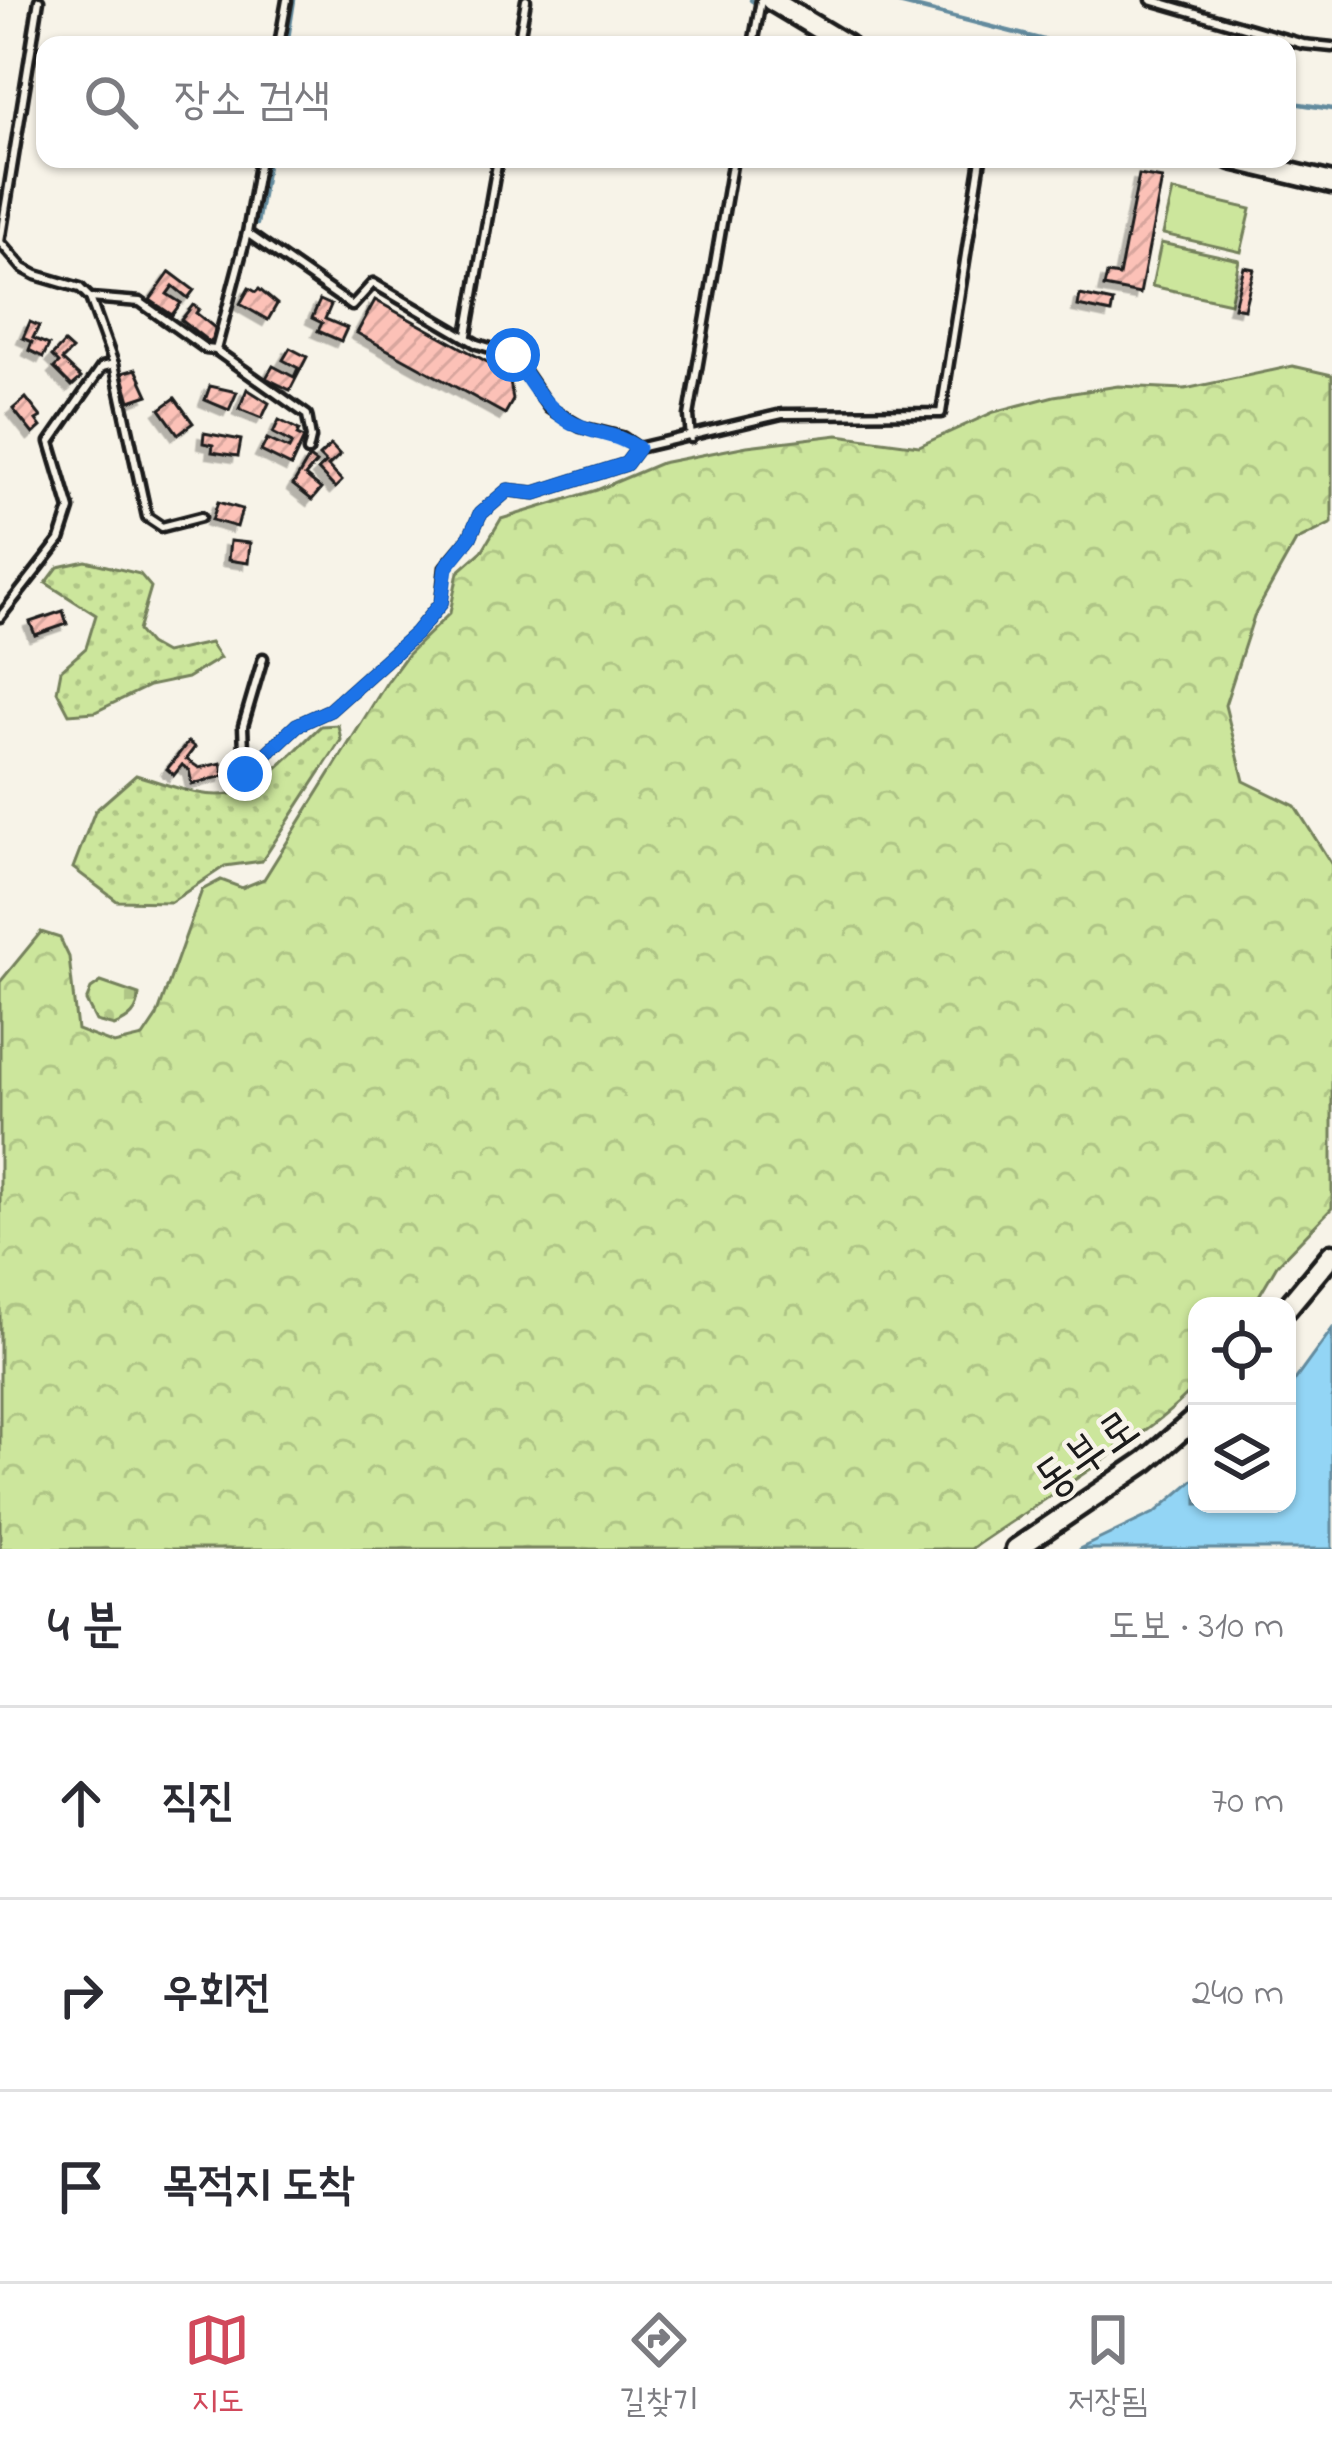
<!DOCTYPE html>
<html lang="ko">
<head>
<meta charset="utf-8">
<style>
  body { margin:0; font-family:"Indie Flower","Poor Story",sans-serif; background:#f2f2f3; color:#2b2b33 }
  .controls { position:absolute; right:36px; bottom:36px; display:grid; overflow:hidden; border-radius:24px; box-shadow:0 3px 9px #0004 }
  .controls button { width:108px; height:108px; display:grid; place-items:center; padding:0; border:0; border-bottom:3px solid #e1e1e2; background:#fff; color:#2b2b33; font:60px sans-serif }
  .stop { position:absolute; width:36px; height:36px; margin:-27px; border:9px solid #1a73e8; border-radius:50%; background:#fff }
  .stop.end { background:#1a73e8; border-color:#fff; box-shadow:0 3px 12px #0008 }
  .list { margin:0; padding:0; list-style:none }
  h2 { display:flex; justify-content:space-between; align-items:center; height:156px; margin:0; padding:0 48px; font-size:51px }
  h2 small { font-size:39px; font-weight:400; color:#7c7c81 }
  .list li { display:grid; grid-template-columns:78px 1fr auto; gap:36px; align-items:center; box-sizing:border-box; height:192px; padding:0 48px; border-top:3px solid #e1e1e2 }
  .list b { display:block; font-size:45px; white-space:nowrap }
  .list em { font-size:39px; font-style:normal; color:#7c7c81 }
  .icon { flex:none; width:66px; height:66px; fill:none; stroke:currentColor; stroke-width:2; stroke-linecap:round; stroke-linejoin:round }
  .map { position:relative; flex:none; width:1332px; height:1549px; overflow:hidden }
  .search { position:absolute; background:#fff; box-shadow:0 3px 9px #0004; left:36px; right:36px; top:36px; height:132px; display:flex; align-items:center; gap:30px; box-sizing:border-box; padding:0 42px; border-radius:24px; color:#7c7c81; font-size:45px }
  .sheet { height:732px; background:#fff }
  nav { display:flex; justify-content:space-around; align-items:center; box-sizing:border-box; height:168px; border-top:3px solid #e1e1e2; background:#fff; font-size:33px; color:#7c7c81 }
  nav a { display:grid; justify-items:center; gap:6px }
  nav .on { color:#d1495b }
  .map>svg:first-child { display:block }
  .grass { fill:url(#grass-dots); stroke:#74815c; stroke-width:3 }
  .forest { fill:url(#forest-crowns); stroke:#74815c; stroke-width:3 }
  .cemetery { fill:url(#cemetery-stones); stroke:#74815c; stroke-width:3 }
  .pitch { fill:#cce69c; stroke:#74815c; stroke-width:3 }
  .water { fill:#93d5f5; stroke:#638b9e; stroke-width:3 }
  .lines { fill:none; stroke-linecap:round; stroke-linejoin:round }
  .stream { stroke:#638b9e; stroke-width:4.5 }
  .building { fill:url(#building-hatch); stroke:#1c1c1c; stroke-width:3; filter:url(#shadow) }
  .lane-casing { stroke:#1c1c1c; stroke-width:15 }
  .secondary-casing { stroke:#1c1c1c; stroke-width:27 }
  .lane { stroke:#f7f3e8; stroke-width:6 }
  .secondary { stroke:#f7f3e8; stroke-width:18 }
  .route { stroke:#1a73e8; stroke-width:15 }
  .labels { text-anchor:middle; stroke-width:9; stroke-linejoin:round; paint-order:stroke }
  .street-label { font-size:48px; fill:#1c1c1c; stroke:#f7f3e8 }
</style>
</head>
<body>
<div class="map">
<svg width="1332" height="1549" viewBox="0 0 1332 1549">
  <defs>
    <pattern id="grass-dots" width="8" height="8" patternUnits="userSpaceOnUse" patternTransform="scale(3)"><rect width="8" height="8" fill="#cce69c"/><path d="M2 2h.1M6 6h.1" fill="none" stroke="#afc586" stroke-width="1.8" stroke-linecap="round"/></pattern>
    <pattern id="forest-crowns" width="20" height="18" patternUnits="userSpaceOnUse" patternTransform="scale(3)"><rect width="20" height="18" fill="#cce69c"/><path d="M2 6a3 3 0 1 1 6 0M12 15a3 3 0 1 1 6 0" fill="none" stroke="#afc586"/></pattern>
    <pattern id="cemetery-stones" width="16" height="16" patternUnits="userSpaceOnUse" patternTransform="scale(3)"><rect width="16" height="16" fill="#cce69c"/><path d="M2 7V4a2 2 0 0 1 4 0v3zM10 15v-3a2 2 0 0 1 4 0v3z" fill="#afc586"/></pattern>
    <pattern id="building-hatch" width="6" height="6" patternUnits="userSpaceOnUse" patternTransform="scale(3)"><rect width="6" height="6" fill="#fcc1b7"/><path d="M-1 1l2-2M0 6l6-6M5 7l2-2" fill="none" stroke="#d7a59d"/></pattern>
    <filter id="shadow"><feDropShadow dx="-5.5" dy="5.5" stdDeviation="0" flood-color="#0004"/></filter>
  </defs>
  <rect width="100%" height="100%" fill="#f7f3e8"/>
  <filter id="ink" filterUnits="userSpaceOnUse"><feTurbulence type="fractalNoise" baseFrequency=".00833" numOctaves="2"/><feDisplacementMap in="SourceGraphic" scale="24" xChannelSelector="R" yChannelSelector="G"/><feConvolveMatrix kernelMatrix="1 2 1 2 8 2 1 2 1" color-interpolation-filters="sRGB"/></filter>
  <g filter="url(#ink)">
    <g class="grass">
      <path d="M86,561L140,574L151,587L138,631L149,644L165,653L210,643L220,658L187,678L149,686L95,712L69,714L57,691L61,670L86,648L96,615L46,583L58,567Z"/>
      <path d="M338,725L341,740L262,861L225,866L171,902L117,901L73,868L95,811L136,775C165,783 199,799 230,794C264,789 296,748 321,726Z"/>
    </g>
    <path class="forest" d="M1293,366L1332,375V523L1296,541L1254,616L1225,705L1244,781L1295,806L1332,865V1208L1277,1265L1253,1306H1197C1197,1324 1202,1366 1197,1381C1185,1414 1009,1521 971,1549H0V982L41,932L60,938L69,957L77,1030L114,1044L143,1037L157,1016L202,890L221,880L242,888L264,879L387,682L407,655L450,613L458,572L482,551L501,519L597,490L661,463L747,446L838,435L919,446L994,412L1054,396L1118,386L1185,389Z"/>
    <path class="cemetery" d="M101,982L139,995C139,1012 129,1020 114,1026L96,1021L86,1001L91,989Z"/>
    <g class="pitch">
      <path d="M1173,191L1251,209L1241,252L1163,234Z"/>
      <path d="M1161,243L1239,260L1230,303L1152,286Z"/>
    </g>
    <path class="water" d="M1332,1329V1549H1079L1156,1512L1197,1477V1504H1287V1391Z"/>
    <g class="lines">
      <g class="stream">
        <path d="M751,0L770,12"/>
        <path d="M887,0L1063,45"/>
        <path d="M287,45L294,0"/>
        <path d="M1287,102L1332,109"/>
        <path d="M257,224L268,159"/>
      </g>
    </g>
    <g class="building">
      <path d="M1139,175L1162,179L1140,294L1104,287L1107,274L1119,276Z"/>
      <path d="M1244,267L1254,269L1244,309L1234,307Z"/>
      <path d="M170,272L194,290L188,298L173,286L167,294L181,303L172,315L150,300Z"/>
      <path d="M249,288L256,292L259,289L277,304L268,320L240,304Z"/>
      <path d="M1080,295L1113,302L1111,313L1078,306Z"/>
      <path d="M320,300L331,305L325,319L347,328L341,341L318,331L322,323L312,318Z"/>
      <path d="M375,300L509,374L513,400L505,414L357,333Z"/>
      <path d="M193,305L199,309L196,313L215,328L213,340L209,342L181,320Z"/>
      <path d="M30,322L39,326L33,338L49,345L43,357L29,350L32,342L23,338Z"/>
      <path d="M64,343L72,350L62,360L81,378L72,386L54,368L59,363L52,356Z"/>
      <path d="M290,348L307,357L290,390L266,378L273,366L294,377L298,368L283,360Z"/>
      <path d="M136,369L148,395L130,401L122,373Z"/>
      <path d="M210,386L237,392L229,410L205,400Z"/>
      <path d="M247,389L269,403L262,418L239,409Z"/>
      <path d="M26,398L41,417L36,420L41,427L33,434L13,409Z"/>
      <path d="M175,398L193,423L178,434L160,409Z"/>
      <path d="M279,420L299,430L297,435L304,438L291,466L261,451L267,439L289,449L292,443L273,433Z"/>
      <path d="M204,433L241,440L238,456L212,452L213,445L203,443Z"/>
      <path d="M331,445L340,455L328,466L342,481L335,488L318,470L326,463L319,456Z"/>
      <path d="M309,458L316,463L305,476L321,489L312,500L293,485Z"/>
      <path d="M218,502L242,509L237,527L212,520Z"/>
      <path d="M230,541L250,543L248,563L228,560Z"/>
      <path d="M63,611L67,624L35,635L30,622Z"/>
      <path d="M188,742L195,747L186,759L199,768L221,763L224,776L192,784L189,770L182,765L174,775L167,769Z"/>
    </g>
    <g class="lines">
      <g class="lane-casing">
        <g id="lane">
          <path d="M39,0L0,242L23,268L36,275L80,288L90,298L140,302L206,349L216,350L247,233L260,159"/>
          <path d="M1151,0L1303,44L1332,47"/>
          <path d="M279,45L287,0"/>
          <path d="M518,45L526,0"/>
          <path d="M753,45L761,0"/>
          <path d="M247,233L352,306L373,283L477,344L513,355L549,408L581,427L622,437L638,448"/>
          <path d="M90,298L114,364L147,517L162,527L201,517"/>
          <path d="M467,335L498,159"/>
          <path d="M217,351L307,415L311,438L308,451"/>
          <path d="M691,438L689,416L733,159"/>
          <path d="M0,617L60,540L70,509L50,442L102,367L114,364"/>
          <path d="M263,658L243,726L245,774L297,725L330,710L416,633L441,603L445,567L470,537L480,514L508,490L535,493L626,464L638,448L782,414L941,413L981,159"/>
        </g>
      </g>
      <g class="secondary-casing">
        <g id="secondary">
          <path d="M771,0L846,45"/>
          <path d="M1232,159L1332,183"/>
          <path d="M1287,1308L1332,1254"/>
          <path d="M1016,1549L1146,1461L1197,1417"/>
        </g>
      </g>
      <use href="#lane" class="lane"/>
      <use href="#secondary" class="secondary"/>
    </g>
  </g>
  <g class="lines" filter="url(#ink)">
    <path class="route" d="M245,774L297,725L330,710L416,633L441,603L446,567L470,537L480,514L508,490L535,493L626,464L638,448C620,436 604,435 585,428C549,417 532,385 513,355"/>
  </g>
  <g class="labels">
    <g class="street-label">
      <text transform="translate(1085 1452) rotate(-35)" y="17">동부로</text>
    </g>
  </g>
</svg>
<div class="controls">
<button><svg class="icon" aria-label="locate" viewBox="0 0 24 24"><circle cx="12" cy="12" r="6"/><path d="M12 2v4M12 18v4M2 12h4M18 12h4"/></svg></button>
<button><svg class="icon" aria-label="layers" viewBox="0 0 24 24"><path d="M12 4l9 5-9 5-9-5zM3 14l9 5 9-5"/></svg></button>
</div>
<div class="stop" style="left:513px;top:355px"></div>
<div class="stop end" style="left:245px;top:774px"></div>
<div class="search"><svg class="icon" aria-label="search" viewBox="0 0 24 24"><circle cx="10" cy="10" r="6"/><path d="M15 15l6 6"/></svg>장소 검색</div>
</div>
<section class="sheet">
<h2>4 분<small>도보 · 310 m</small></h2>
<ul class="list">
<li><svg class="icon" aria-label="ahead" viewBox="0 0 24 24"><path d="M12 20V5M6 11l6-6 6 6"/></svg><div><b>직진</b></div><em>70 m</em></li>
<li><svg class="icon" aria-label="right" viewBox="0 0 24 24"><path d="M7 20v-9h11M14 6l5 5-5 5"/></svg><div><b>우회전</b></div><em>240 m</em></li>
<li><svg class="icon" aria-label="arrive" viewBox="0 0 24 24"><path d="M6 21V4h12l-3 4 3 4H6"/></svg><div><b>목적지 도착</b></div></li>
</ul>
</section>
<nav>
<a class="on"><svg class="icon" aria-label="map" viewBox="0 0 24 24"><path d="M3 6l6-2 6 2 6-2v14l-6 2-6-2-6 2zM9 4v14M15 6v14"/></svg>지도</a>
<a><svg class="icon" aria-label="directions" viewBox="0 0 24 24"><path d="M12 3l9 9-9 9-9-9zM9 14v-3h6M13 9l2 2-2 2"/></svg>길찾기</a>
<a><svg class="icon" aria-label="saved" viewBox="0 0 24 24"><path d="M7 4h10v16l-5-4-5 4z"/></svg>저장됨</a>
</nav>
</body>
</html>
